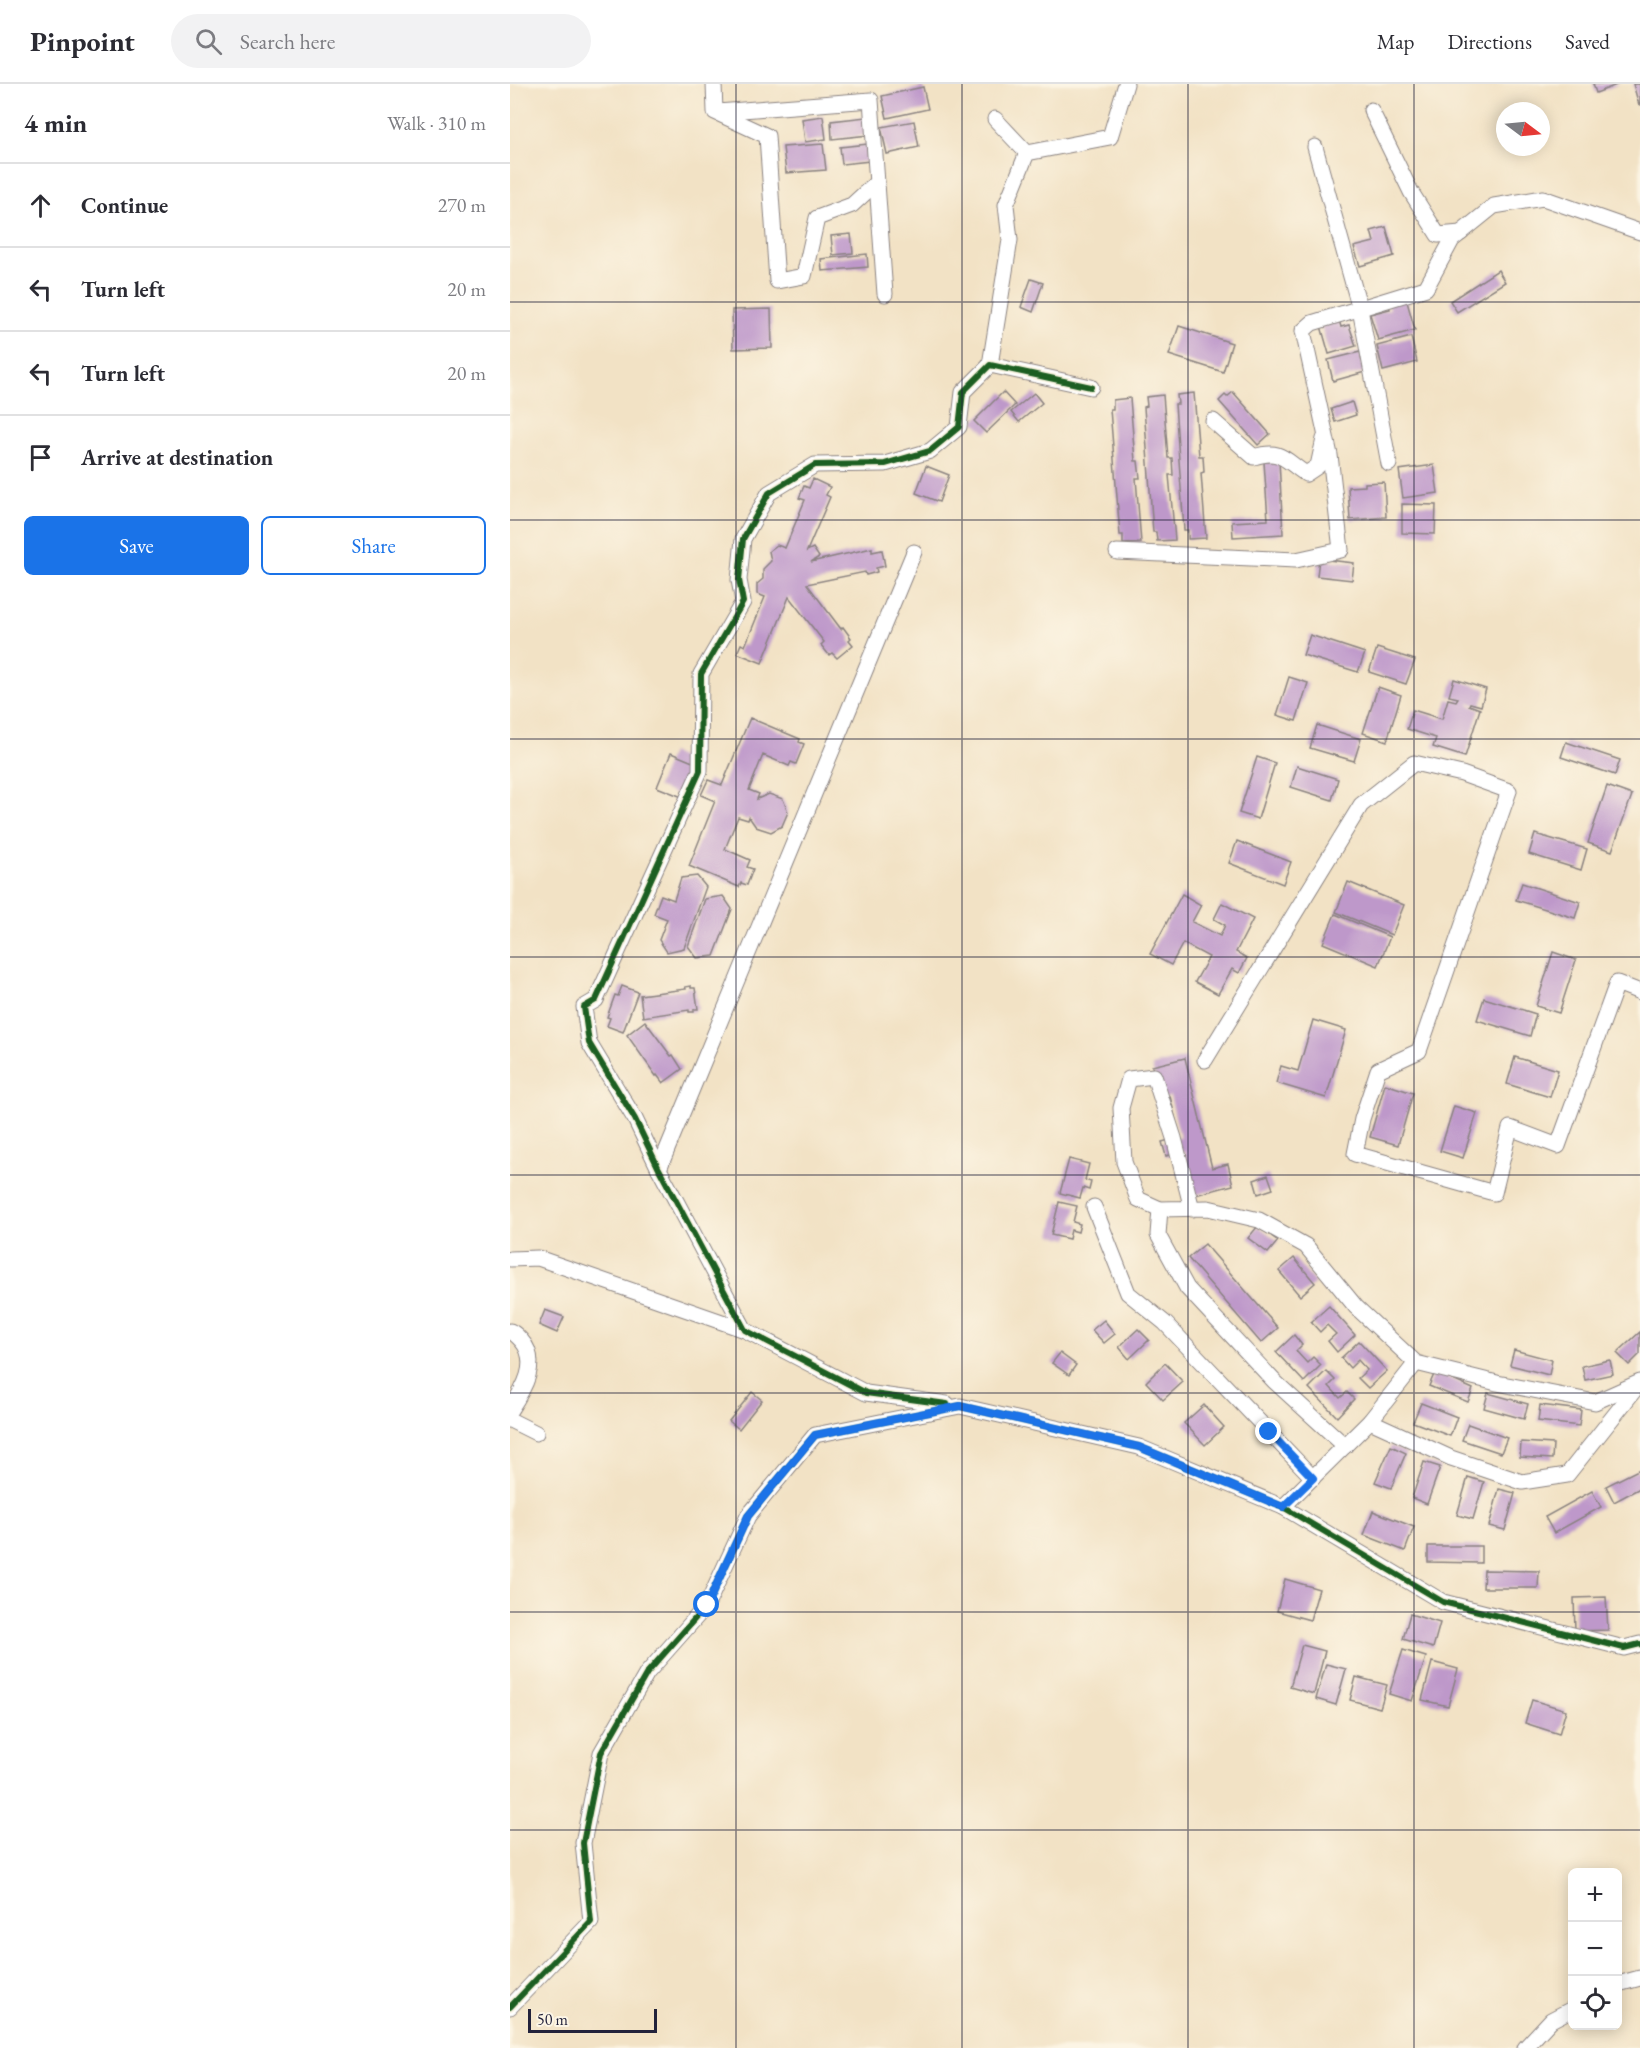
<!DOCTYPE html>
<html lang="en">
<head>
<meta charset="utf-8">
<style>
  body { margin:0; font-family:"EB Garamond",serif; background:#f2f2f3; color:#2b2b33 }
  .controls { position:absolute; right:18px; bottom:18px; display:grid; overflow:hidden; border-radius:9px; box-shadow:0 3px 15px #0003 }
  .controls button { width:54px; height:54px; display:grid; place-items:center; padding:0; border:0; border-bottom:2px solid #e1e1e2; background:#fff; color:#2b2b33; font:30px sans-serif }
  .compass { position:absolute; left:986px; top:18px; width:54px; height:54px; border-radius:50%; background:#fff; box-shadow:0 3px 15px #0003; rotate:106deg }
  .scale { position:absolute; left:18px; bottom:15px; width:129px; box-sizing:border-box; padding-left:6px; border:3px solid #22223b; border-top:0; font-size:16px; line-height:21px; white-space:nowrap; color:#22223b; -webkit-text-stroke:4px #fcf5e5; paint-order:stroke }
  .stop { position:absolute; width:18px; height:18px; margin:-14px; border:4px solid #1a73e8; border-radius:50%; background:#fff }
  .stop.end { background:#1a73e8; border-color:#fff; box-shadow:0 2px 6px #0008 }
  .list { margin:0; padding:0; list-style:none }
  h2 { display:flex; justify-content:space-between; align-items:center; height:78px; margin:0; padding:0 24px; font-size:26px }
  h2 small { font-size:20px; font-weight:400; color:#7c7c81 }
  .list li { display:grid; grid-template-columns:39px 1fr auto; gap:18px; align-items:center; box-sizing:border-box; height:84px; padding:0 24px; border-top:2px solid #e1e1e2 }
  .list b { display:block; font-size:22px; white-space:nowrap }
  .list em { font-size:20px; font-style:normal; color:#7c7c81 }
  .actions { display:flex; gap:12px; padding:18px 24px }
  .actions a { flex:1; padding:14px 0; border:2px solid #1a73e8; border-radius:9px; text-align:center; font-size:21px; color:#1a73e8 }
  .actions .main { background:#1a73e8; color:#fff }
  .icon { flex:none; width:33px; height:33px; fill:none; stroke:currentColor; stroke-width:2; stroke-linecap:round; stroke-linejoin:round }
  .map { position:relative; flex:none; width:1130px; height:1964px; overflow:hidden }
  header { display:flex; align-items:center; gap:36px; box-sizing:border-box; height:84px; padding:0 30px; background:#fff; border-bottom:2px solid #e1e1e2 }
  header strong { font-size:28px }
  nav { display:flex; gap:33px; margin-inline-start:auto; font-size:21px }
  .search { width:420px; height:54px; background:#f2f2f3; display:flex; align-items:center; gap:15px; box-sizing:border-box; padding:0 21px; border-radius:33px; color:#7c7c81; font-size:22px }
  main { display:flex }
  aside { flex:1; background:#fff }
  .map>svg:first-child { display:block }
  .building { fill:#be98ca }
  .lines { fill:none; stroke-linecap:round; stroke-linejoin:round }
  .street-casing { stroke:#8a8280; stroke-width:17 }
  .street { stroke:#fff; stroke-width:15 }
  .cycleway-casing { stroke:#fcf5e5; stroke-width:10 }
  .cycleway { stroke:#1b5e20; stroke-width:6 }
  .route { stroke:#1a73e8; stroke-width:8 }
  .grid { fill:none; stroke:#22223b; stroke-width:1.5; stroke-opacity:0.55 }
</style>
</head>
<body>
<header>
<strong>Pinpoint</strong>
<div class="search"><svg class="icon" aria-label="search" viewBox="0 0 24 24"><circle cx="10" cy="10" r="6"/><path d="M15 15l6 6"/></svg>Search here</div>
<nav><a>Map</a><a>Directions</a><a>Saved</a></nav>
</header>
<main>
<aside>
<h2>4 min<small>Walk · 310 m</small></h2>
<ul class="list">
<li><svg class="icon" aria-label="ahead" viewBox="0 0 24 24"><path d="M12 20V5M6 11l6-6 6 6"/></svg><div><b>Continue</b></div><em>270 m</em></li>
<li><svg class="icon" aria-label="left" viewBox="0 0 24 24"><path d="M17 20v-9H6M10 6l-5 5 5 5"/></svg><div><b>Turn left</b></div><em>20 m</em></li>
<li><svg class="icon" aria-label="left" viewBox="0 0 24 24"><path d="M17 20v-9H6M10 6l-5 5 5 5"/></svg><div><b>Turn left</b></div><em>20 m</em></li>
<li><svg class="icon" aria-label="arrive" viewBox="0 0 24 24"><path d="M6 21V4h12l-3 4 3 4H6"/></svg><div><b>Arrive at destination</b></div></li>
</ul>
<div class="actions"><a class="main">Save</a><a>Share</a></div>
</aside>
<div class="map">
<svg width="1130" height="1964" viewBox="0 0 1130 1964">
  <rect width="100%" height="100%" fill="#fcf5e5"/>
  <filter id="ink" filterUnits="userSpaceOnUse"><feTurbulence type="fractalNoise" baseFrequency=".0167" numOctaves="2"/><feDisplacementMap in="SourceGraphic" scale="12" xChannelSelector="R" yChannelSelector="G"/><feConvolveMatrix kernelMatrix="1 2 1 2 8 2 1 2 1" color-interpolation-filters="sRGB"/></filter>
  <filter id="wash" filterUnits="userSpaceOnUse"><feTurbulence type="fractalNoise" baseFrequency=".008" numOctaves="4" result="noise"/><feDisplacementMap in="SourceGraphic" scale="24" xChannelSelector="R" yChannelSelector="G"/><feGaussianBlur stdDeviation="1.35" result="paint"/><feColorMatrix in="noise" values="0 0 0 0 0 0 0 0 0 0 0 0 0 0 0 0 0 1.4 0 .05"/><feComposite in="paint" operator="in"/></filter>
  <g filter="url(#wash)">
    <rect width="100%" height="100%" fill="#f2e2c5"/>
    <g id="blocks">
      <g class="building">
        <path d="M1083,0H1109L1086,9Z"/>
        <path d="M1123,0H1130V21H1129Z"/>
        <path d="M413,3L418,25L377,34L372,12Z"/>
        <path d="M313,32L316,55L295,58L292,35Z"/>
        <path d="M356,33L359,51L322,55L321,37Z"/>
        <path d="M404,37L409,63L377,70L371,43Z"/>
        <path d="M313,60L316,86L276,89L273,63Z"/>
        <path d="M358,60L360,77L332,80L330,63Z"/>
        <path d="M876,143L884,172L850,182L844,163L864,158L861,147Z"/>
        <path d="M341,150L343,169L323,171L321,152Z"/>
        <path d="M357,170L358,183L312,187L311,175Z"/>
        <path d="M988,186L995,198L947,228L940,217Z"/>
        <path d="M521,195L533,199L523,228L511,223Z"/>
        <path d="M896,214L905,246L868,256L860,230L880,225L878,219Z"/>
        <path d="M261,225L262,264L223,265L222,226Z"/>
        <path d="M829,236L831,243L839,241L846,262L819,270L811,242Z"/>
        <path d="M669,242L722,259L713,288L659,271Z"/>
        <path d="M901,253L907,278L873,287L867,262Z"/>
        <path d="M850,268L855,288L823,297L818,276Z"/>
        <path d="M493,308L505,321L476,349L464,337Z"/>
        <path d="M723,308L760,350L748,361L709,317L715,311L717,313Z"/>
        <path d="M524,309L532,319L509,338L501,328Z"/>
        <path d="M684,309L689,372H693L694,388L691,389L696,454L678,455V446H674L665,320H668L667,311Z"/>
        <path d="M653,311L658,374H662L663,391H659L665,456L647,457L646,448H643L634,323L637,322L636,313Z"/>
        <path d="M620,314L625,377H628L630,394H626L631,459L613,460V451H610L600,325H603V316Z"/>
        <path d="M842,318L846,331L825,338L821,325Z"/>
        <path d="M769,377L773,450L723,453L722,438L758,436L754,378Z"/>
        <path d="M924,381L928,409L893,414L889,386Z"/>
        <path d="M416,382L439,391L429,418L406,409Z"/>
        <path d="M303,395L320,403L316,411L320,413L297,467L303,464L309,473L301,478L362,464V468L372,466L375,482L366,484L367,488L356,491L355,488L297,500L331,545L333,543L341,554L339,556L343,561L327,574L322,569L319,571L311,561L314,558L279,513L252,579L227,569L231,560L235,562L255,513L247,510V500L253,495V485L261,477L259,467L267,461L275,464L295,416L289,414L294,402L299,404Z"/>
        <path d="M874,398L876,433L840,436L838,403L855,402V399Z"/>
        <path d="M892,420L926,421L925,450L892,449Z"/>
        <path d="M809,475L844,479L842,496L807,492Z"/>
        <path d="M800,551L855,569L848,588L793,571Z"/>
        <path d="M867,564L905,576L896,600L859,588Z"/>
        <path d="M779,593L798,599L786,637L767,631Z"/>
        <path d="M944,595L976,605L971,622L960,619L959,621L970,625L955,673L923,663L926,654L897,645L903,626L932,635L938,615L946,617L948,614L939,612Z"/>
        <path d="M868,603L891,611L877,657L853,649Z"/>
        <path d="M240,634L290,655L289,658L294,660L286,680L281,678L279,682L253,671L239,706L249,710L247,715L259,710L273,715L278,728L272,742L261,748L246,743L239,733L238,736L228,733L215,765L240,776L237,783L243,785L237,801L231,799L229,803L179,782L205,717L191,711L198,696L212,701Z"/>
        <path d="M807,641L851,655L844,677L800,664Z"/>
        <path d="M1056,658L1110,676L1105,691L1051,673Z"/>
        <path d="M161,669L185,679L172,713L147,703Z"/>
        <path d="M747,673L765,679L748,735L729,729Z"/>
        <path d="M787,682L828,695L822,716L781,703Z"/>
        <path d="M1097,702L1122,711L1102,767L1078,759Z"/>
        <path d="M1025,750L1077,765L1071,786L1019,770Z"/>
        <path d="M727,757L781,778L773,800L719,779Z"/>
        <path d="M187,792L196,803L174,864L157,868L149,856L157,835L144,830L151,811L164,816L171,794Z"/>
        <path d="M838,798L894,821L882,851L826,828Z"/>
        <path d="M1012,799L1070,818L1065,834L1006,816Z"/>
        <path d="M672,810L691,821L682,838L710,852L715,841L704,835L712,819L743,835L726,868L737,874L729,889L722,885L708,910L685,898L699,873L673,859L661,881L640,870Z"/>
        <path d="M213,812L222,825L204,872L187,874L178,862L195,815Z"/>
        <path d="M825,830L880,853L868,882L813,859Z"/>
        <path d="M1043,868L1066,876L1049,929L1026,922Z"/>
        <path d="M112,902L128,908L113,948L97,942L100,934L97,933L105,911L108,912Z"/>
        <path d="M181,902V904H185L188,925H184V928H179V926L133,933L130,911L176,905L175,903Z"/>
        <path d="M974,914L1026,930L1020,952L967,936Z"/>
        <path d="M803,936L836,946L816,1014L766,999L771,982L788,987Z"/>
        <path d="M135,937L161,972L163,971L172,985L153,999L147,991L146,992L117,951Z"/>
        <path d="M1005,973L1048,986L1040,1013L997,1000Z"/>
        <path d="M675,974L702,1084L718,1080L723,1101L685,1111L674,1067L656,1072L652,1058L670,1053L660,1012L650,1015L642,982Z"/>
        <path d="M875,1000L903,1009L888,1061L860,1053Z"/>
        <path d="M944,1022L967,1029L953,1074L930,1067Z"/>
        <path d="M559,1075L579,1080L575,1096L581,1098L579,1106L573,1104L570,1114L550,1109Z"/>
        <path d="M758,1091L763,1105L748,1110L744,1096Z"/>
        <path d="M549,1118L567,1122L563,1138L570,1140L568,1148L561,1146L559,1155L541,1151Z"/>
        <path d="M748,1142L768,1157L758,1169L738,1154Z"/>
        <path d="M695,1160L768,1244L751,1259L678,1174Z"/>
        <path d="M784,1174L805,1199L790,1212L769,1187Z"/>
        <path d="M819,1222L845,1251L827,1268L818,1257L826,1250L817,1241L810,1248L801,1238Z"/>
        <path d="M35,1226L54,1233L47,1249L29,1241Z"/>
        <path d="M594,1236L605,1250L594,1259L582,1246Z"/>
        <path d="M628,1245L639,1256L619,1275L609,1263Z"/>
        <path d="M1130,1248V1270L1119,1281L1107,1269Z"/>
        <path d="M784,1251L792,1261L786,1267L797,1279L803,1273L811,1281L794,1298L766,1268Z"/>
        <path d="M849,1257L877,1287L858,1304L848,1294L857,1286L848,1276L840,1284L831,1274Z"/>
        <path d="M1004,1266L1042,1276L1039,1291L1000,1281Z"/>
        <path d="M550,1269L566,1281L559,1291L542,1279Z"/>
        <path d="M1100,1276L1103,1290L1075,1296L1072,1282Z"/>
        <path d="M655,1279L673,1298L653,1316L636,1298Z"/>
        <path d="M816,1287L825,1296L819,1302L830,1314L837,1308L844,1315L827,1333L799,1304Z"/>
        <path d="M925,1288L963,1305L958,1318L919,1302Z"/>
        <path d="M242,1308L252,1316L229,1345L219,1337Z"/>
        <path d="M978,1309L1018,1320L1014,1335L974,1324Z"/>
        <path d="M911,1319L947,1333L940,1352L903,1338Z"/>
        <path d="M694,1321L714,1343L695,1361L674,1339Z"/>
        <path d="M1030,1321L1071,1326L1069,1342L1028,1337Z"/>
        <path d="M958,1340L997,1354L991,1369L952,1356Z"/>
        <path d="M1011,1358L1043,1360L1042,1375L1010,1373Z"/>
        <path d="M881,1362L896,1369L881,1404L865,1398Z"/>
        <path d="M914,1378L930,1383L917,1420L902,1414Z"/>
        <path d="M1130,1385V1404L1104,1418L1096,1402Z"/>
        <path d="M958,1393L974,1398L963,1435L947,1431Z"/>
        <path d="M989,1405L1005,1409L995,1446L979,1442Z"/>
        <path d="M1082,1407L1091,1423L1044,1449L1035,1433Z"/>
        <path d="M863,1427L904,1443L895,1467L854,1451Z"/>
        <path d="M918,1462H971V1479L918,1478Z"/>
        <path d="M974,1486L1029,1487L1028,1504H973Z"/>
        <path d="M775,1495L809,1505L800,1536L767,1527Z"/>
        <path d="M1096,1513L1098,1546L1065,1547L1064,1514Z"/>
        <path d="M900,1530L930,1539L923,1564L893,1555Z"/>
        <path d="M792,1561L815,1567L804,1610L780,1603Z"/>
        <path d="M893,1566L916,1573L902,1617L879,1610Z"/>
        <path d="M922,1578L948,1585L938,1622L912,1616Z"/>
        <path d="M816,1580L836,1585L826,1621L806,1615Z"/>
        <path d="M846,1593L877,1601L870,1624L840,1616Z"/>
        <path d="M1022,1616L1056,1626L1049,1650L1015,1639Z"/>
      </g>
    </g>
  </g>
  <g filter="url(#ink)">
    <use href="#blocks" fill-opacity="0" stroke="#8a8280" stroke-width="1.5"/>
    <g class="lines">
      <g class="street-casing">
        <g id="street">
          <path d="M204,0L205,28L257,52L267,197L294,192L307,134L342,121L367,98"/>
          <path d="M861,26L901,108L928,151L951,149"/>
          <path d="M208,28L361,16L375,210"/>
          <path d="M485,35L517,69"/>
          <path d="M805,63L850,225L879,380"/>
          <path d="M480,281L500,156L496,121L517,69L600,53L616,0"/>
          <path d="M703,337L744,373C772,364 775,377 796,390L808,382L814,355"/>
          <path d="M607,468L786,476L831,466L820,371L793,247L802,239L916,204L942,156L984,122L1033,114L1130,148"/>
          <path d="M695,976L851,721L904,679L952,690L999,707L909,967L868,986L852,1035L845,1070L984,1109L1000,1044L1048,1062L1107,899L1130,908"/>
          <path d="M149,1085L404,468"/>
          <path d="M584,1123L618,1209L655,1239L803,1394"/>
          <path d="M650,1125L648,1151L677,1204L764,1297L835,1362"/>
          <path d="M682,1125L664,1054L644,992L619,995L611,1024L614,1078L628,1115L650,1125L698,1124L749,1136L796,1162L846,1223L906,1279L987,1299L1085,1318L1130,1298"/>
          <path d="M0,1175L28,1174L235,1246"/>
          <path d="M0,1247C5,1249 7,1252 11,1256C31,1278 13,1306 0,1326"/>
          <path d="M437,1320L356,1309L235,1246L149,1085L125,1035L79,959L74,923L86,916L190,687L191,590L233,518L229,496L233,455L259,409L305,381L375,380L420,367L449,343L453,308L480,281L581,303"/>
          <path d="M0,1336L26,1349"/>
          <path d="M860,1337L941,1374L1012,1398L1057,1391L1130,1299"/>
          <path d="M773,1423L860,1337L906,1279"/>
          <path d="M1108,1900L1130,1894"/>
          <path d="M0,1923L81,1838L73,1759L91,1669L137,1589L197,1521L238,1432L305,1351L450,1322L629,1363L773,1423L933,1518L1114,1564L1130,1560"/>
          <path d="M1015,1964L1041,1936L1062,1925"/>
        </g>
      </g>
      <use href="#street" class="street"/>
      <g class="cycleway-casing">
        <g id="cycleway">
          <path d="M437,1320L356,1309L235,1246L149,1085L125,1035L79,959L74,923L86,916L190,687L191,590L233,518L229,496L233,455L259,409L305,381L375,380L420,367L449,343L453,308L480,281L581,303"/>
          <path d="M0,1923L81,1838L73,1759L91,1669L137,1589L197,1521L238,1432L305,1351L450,1322L629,1363L773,1423L933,1518L1114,1564L1130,1560"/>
        </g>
      </g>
      <use href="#cycleway" class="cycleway"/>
    </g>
  </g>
  <g class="lines" filter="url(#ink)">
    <path class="route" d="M197,1521L238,1432L305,1351L450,1322L629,1363L773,1423L803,1394L759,1348"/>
  </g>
  <path class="grid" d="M226,0V1964M452,0V1964M678,0V1964M904,0V1964M0,218H1130M0,436H1130M0,655H1130M0,873H1130M0,1091H1130M0,1309H1130M0,1528H1130M0,1746H1130"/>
</svg>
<div class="controls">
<button>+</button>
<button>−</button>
<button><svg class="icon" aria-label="locate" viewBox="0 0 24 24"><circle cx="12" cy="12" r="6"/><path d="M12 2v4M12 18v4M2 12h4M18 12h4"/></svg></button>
</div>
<svg class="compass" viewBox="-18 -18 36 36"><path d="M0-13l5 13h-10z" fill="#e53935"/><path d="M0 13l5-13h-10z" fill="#7c7c81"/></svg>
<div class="scale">50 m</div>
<div class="stop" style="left:197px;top:1521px"></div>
<div class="stop end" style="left:759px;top:1348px"></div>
</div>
</main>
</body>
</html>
